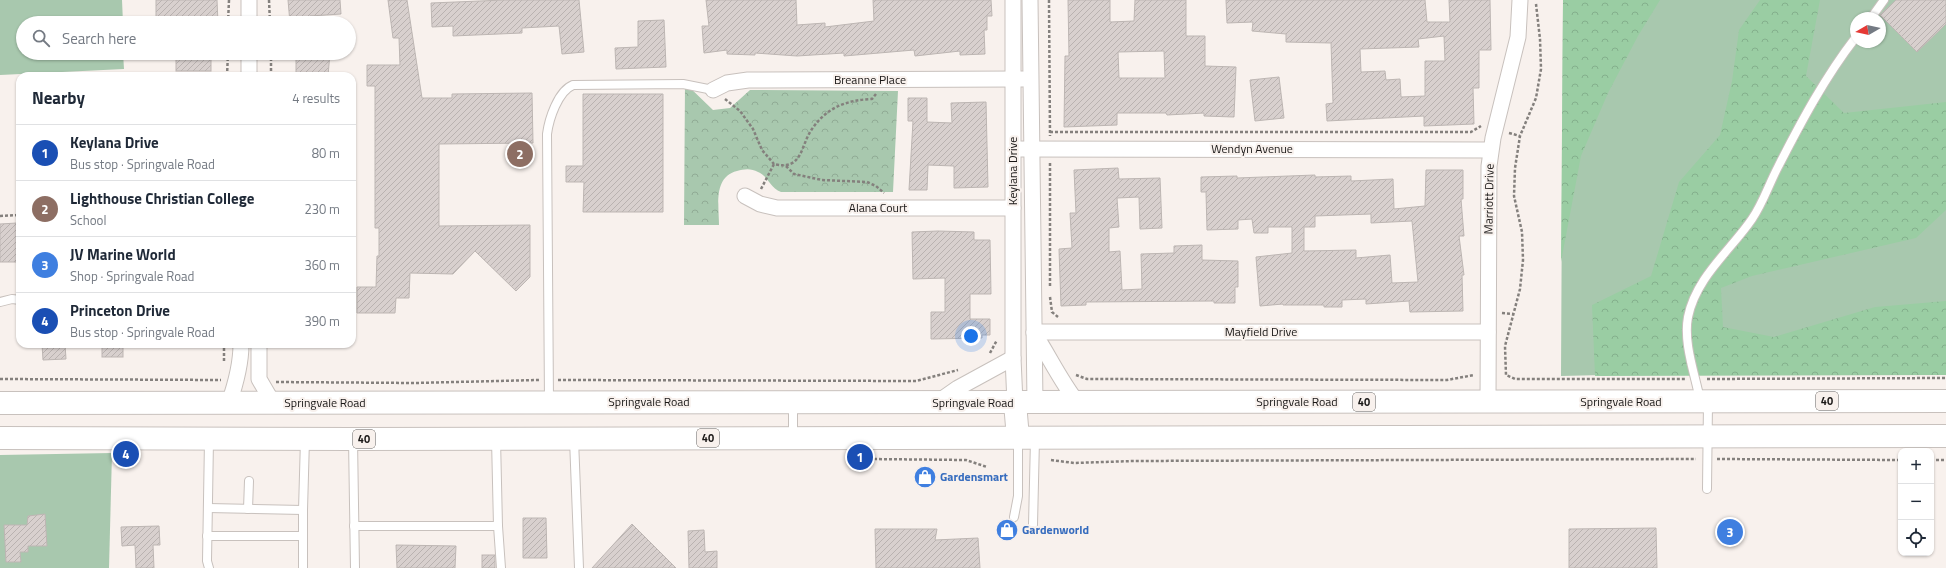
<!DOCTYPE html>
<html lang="en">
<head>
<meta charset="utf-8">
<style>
  body { margin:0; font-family:"Titillium Web",sans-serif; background:#f2f2f3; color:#1f2937 }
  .controls { position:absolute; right:12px; bottom:12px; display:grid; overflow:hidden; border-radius:8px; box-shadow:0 1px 3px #0004 }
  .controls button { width:36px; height:36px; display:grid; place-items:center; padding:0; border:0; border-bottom:1px solid #e0e1e3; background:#fff; color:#1f2937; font:20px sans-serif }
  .compass { position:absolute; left:1850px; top:12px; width:36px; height:36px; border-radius:50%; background:#fff; box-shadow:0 1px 3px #0004; rotate:261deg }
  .you { position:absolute; left:971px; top:336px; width:14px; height:14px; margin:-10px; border:3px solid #fff; border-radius:50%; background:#1a73e8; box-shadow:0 0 0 6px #1a73e833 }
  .badge { display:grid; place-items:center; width:26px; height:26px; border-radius:50%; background:#2563eb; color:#fff; font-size:13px; font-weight:700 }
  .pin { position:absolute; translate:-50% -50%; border:2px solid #fff; box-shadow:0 1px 4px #0006 }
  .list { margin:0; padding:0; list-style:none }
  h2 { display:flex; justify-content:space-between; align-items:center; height:52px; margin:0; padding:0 16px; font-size:17px }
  h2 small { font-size:13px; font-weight:400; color:#747a83 }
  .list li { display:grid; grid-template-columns:26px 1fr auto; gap:12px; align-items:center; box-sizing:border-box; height:56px; padding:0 16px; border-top:1px solid #e0e1e3 }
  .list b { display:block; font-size:15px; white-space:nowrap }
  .list p { margin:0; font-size:13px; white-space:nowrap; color:#747a83 }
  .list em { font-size:13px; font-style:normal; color:#747a83 }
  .icon { flex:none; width:22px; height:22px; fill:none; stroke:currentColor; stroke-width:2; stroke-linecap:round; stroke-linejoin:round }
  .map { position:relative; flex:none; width:1946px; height:568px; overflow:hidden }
  .search { position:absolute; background:#fff; box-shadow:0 1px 3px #0004; left:16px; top:16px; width:340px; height:44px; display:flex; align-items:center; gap:10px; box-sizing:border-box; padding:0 14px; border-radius:22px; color:#747a83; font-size:15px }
  .panel { position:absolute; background:#fff; box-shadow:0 1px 3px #0004; left:16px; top:72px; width:340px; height:276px; border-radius:12px }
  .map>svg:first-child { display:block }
  .green { fill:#a8c8ae; fill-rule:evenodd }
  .forest { fill:url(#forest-crowns) }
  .park { fill:url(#park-crowns) }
  .building { fill:url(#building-hatch); stroke:#bdb6b3; fill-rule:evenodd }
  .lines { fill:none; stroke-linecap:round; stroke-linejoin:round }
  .lane-casing { stroke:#c8c1bd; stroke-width:10 }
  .street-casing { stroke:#c8c1bd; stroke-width:17 }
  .highway-casing { stroke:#c8c1bd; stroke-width:24 }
  .path { stroke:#84807d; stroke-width:2.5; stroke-dasharray:3 2; stroke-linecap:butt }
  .lane { stroke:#fff; stroke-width:8 }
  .street { stroke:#fff; stroke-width:15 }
  .highway { stroke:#fff; stroke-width:22 }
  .labels { text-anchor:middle; stroke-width:4; stroke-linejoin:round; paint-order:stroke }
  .shield { fill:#f8f1ed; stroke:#5c5856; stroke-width:1 }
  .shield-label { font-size:11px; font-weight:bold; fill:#191716 }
  .street-label { font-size:12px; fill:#191716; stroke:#f8f1ed }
  .shop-label { font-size:12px; font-weight:bold; fill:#366cbe; stroke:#f8f1ed; text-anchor:start }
</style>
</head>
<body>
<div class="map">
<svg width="1946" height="568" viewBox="0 0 1946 568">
  <defs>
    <pattern id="forest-crowns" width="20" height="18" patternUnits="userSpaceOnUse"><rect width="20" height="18" fill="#9acda3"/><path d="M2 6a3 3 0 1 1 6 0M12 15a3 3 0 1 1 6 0" fill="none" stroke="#84af8c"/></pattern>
    <pattern id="park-crowns" width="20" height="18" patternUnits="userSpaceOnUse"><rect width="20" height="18" fill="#a8c8ae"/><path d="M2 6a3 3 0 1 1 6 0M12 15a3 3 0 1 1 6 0" fill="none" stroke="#90ab95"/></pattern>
    <pattern id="building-hatch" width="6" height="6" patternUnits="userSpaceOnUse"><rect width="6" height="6" fill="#d8d0ce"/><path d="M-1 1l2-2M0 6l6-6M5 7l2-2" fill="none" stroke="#b9b2b0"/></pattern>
  </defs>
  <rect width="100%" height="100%" fill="#f8f1ed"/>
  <g class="green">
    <path d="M0,0H122L123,23H23V53H123L124,69L0,75Z"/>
    <path d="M1563,0H1946V367L1561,376ZM1856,18H1880V42H1856Z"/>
    <path d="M112,453L109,568H0V455Z"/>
  </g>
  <g class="forest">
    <path d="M1563,0H1660L1638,36L1608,93L1581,156L1561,262Z"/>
    <path d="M1760,0H1820L1806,76L1844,113L1946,102V210L1916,238L1752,276L1721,288L1723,327L1774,337L1875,307L1946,301V375L1595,376L1592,305L1651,276L1679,182L1720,135L1732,81L1739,30Z"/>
  </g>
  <path class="park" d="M685,83L713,110L730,108L750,90L898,91L893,192H781C770,188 768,176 758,172C751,168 744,169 737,171C713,177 719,206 719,225H684Z"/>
  <g class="building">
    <path d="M156,0H217L218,23H164V18H156Z"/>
    <path d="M288,0H340L341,14L310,16V23H290Z"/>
    <path d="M388,0H407L422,98H452V94L532,93L533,143L439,144V226L530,225V277L516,291L475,251L453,274L410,273L409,298H396L395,313H357V287H376L377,256H379V228H375V86H367V65H400L399,38H393Z"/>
    <path d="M504,0H579L584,52L562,54L559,26L522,28V33L453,36V26L432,27L431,3Z"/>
    <path d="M706,0H796L797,25L825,23V27L874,21L873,0H991L992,16H987V30H984L985,54L960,55V51L915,56L914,50L844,56V53L797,56L755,53V55L727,54V50L704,53L702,26H709Z"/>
    <path d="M1068,0H1110V22L1134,21L1135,0H1186V36H1205V66L1236,67L1234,117L1204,116V113L1167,115L1166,113H1117V125L1064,127L1065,56H1069ZM1164,51L1165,78H1119L1118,52Z"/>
    <path d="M1226,0H1425L1427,22H1450L1449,0H1490L1491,50H1479V88H1473L1474,124L1424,126V116L1327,121L1326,104L1333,103L1331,43L1286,42V34L1252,31L1253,22L1227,23ZM1444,36L1445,61H1425V96L1401,97L1400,79L1386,80L1385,71L1361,72L1360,49L1419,47L1418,39Z"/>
    <path d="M1896,0H1946V24L1917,52L1880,15Z"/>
    <path d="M664,20L666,67L616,69L615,48L638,47V21Z"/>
    <rect x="176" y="53" width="35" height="18"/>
    <path d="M296,53H330L328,76H296Z"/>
    <path d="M1279,77L1284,118L1255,121L1250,80Z"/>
    <path d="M583,94H663V212H583L584,182H566V166H583Z"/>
    <path d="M908,98H927V122L952,123L951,103L986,102L988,187L954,188V166L928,165L927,190H909L913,121H908Z"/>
    <path d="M1118,168L1119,179L1160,178L1162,228L1140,229L1139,197L1117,198L1119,227L1109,228V252L1120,251L1122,290L1142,289L1141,254L1174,253V246L1202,245V260L1238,261V287H1235V303H1214V301L1086,302V305L1061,306L1059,249L1072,248L1070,213H1076L1074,170Z"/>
    <path d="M1426,170H1463V199H1461L1464,236H1459L1464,275H1462L1463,311L1410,312L1409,301L1366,304V299L1342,300V307H1324V305H1283V304L1260,306L1256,257L1292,253V227H1268V233H1254L1252,219L1238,220V229L1207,230L1206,192H1201V177L1237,176V178L1315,175V177L1351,176V181L1393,179L1394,209L1425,206ZM1371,214V223L1412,221L1418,282L1392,283L1390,255L1356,258V250L1304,251V227H1315V216Z"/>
    <path d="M17,223L18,262H0V224Z"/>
    <path d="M938,231L974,232V240H990L991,294H970V319H990V335H982V338L931,339V312H945V278L913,279L912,232Z"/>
    <path d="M42,344H65L66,359L43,360Z"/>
    <rect x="102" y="344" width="21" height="13"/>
    <path d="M45,514L47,546H28V552H20L21,562H6L4,525H27L28,516Z"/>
    <path d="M523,518H546L547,558H523Z"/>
    <path d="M632,524L676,568H592Z"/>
    <path d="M159,526L160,545H153L154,568H136L135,545L122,546L121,527Z"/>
    <path d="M1656,528L1657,568H1569V529Z"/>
    <path d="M875,529H937L935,540L978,538L980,568H876Z"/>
    <path d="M704,530L705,552L717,551V568H689L688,531Z"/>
    <path d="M396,545L456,546L455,568H397Z"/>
    <rect x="482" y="555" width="13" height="13"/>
  </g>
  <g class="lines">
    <g class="lane-casing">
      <g id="lane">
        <path d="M1871,18L1884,0"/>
        <path d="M0,302L12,299L20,300"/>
        <path d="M1700,400C1695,374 1683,343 1688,317C1696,277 1731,250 1752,219C1763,203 1769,184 1778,167C1801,122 1825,77 1856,37"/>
        <path d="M549,401L547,134C549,119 558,91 573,85L683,84L713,90"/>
        <path d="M793,403V438"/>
        <path d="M353,439L355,568"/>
        <path d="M496,439L498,526L501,568"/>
        <path d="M574,439L579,568"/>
        <path d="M1707,489L1708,402"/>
        <path d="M208,508L303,510"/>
        <path d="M248,509L249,481"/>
        <path d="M1014,517L1018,496V439"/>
        <path d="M1033,525L1035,439"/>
        <path d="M354,526H498"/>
        <path d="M207,536H303"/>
        <path d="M209,568L207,561L209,440"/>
        <path d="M303,568V510L305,439"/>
      </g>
    </g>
    <g class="street-casing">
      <g id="street">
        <path d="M249,0V23"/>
        <path d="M1013,0V358L1015,403"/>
        <path d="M1030,0L1035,403"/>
        <path d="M249,53V76"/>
        <path d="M713,90L727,83L748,80L1023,79"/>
        <path d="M1014,149L1490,150"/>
        <path d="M745,196L760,204L777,208H1013"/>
        <path d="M1034,332H1488"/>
        <path d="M1034,333C1049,356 1060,380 1077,402"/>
        <path d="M259,344V379L273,403"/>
        <path d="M938,402L958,388L1013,358"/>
        <path d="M1488,402L1489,166L1493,138L1518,37L1520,0"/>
        <path d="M229,403C236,383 241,365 241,344"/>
      </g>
    </g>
    <g class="highway-casing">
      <g id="highway">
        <path d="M0,403L1946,401"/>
        <path d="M1015,403L1018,438"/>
        <path d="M0,438L353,439L1946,436"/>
      </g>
    </g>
    <g class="path">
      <path d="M269,0L270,23"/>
      <path d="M1049,0L1050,136"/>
      <path d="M1536,4L1540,39L1541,69L1536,98L1520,136L1515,168L1514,196L1522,232L1523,260L1520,289L1505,346L1506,375L1515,379H1686"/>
      <path d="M228,23L229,0"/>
      <path d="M271,53V76"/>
      <path d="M227,76L228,53"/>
      <path d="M725,99L740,111L753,129L762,150L774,164"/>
      <path d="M1050,132H1471L1481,126"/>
      <path d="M1509,133L1520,136"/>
      <path d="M1050,163V288"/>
      <path d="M786,166L794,174L822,180L867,182L876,186L884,193"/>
      <path d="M761,189L774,164C803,171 800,146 812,129C827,107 847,100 872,99L876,94"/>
      <path d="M0,216L20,215"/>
      <path d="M1050,297L1052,312L1058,317"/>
      <path d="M1502,313L1513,314"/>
      <path d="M990,353L997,340"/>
      <path d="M224,361V344"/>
      <path d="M1076,375L1087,379L1447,380L1474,375"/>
      <path d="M0,379L221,380"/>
      <path d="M1707,379L1946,378"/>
      <path d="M558,380L916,381L958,370"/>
      <path d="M276,382L414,383L539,380"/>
      <path d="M869,459L966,460L987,467"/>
      <path d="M1717,459L1901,460"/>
      <path d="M1051,460L1074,463L1133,461L1696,459"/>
      <path d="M1931,460H1946"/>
    </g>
    <use href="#lane" class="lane"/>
    <use href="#street" class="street"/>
    <use href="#highway" class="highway"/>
  </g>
  <defs>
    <g id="shop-disc" transform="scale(1.15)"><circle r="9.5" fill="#3f7fe0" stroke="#f8f1ed"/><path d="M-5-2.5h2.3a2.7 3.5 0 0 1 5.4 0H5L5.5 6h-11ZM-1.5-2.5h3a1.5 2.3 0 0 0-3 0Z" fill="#fff"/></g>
  </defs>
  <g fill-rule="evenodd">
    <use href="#shop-disc" x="925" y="477"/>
    <use href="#shop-disc" x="1007" y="530"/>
  </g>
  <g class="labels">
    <g class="shield">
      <rect x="1816" y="392" width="22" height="18" rx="3"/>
      <rect x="1353" y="393" width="22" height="18" rx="3"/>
      <rect x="697" y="429" width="22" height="18" rx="3"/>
      <rect x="353" y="430" width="22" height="18" rx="3"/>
    </g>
    <g class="shield-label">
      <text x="1827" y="405">40</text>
      <text x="1364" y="406">40</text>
      <text x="708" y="442">40</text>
      <text x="364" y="443">40</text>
    </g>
    <g class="street-label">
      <text x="870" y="84">Breanne Place</text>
      <text x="1252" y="153">Wendyn Avenue</text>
      <text transform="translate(1013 171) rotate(-90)" y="4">Keylana Drive</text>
      <text transform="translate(1489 199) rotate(-89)" y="4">Marriott Drive</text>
      <text x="878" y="212">Alana Court</text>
      <text x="1261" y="336">Mayfield Drive</text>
      <text x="649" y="406">Springvale Road</text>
      <text x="1297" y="406">Springvale Road</text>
      <text x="1621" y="406">Springvale Road</text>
      <text x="325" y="407">Springvale Road</text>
      <text x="973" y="407">Springvale Road</text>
    </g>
    <g class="shop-label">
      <text x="940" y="481">Gardensmart</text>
      <text x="1022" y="534">Gardenworld</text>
    </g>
  </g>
</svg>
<div class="controls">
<button>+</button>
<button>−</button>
<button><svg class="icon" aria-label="locate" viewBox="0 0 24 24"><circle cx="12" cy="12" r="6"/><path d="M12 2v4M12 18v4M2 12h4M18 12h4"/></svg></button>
</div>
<svg class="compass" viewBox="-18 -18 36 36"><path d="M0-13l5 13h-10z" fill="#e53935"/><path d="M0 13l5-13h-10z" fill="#747a83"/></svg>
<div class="you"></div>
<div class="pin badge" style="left:860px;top:457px;background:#1a4fb4">1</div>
<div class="pin badge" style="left:520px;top:154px;background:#8d6e63">2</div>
<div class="pin badge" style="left:1730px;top:532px;background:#3f7fe0">3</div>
<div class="pin badge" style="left:126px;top:454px;background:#1a4fb4">4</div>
<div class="search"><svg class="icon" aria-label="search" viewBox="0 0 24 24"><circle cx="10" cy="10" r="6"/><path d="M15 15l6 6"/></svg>Search here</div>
<section class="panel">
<h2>Nearby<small>4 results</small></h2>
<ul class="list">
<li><span class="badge" style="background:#1a4fb4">1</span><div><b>Keylana Drive</b><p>Bus stop · Springvale Road</p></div><em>80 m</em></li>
<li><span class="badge" style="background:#8d6e63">2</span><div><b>Lighthouse Christian College</b><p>School</p></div><em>230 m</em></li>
<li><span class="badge" style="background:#3f7fe0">3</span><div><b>JV Marine World</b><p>Shop · Springvale Road</p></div><em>360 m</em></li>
<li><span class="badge" style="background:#1a4fb4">4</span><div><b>Princeton Drive</b><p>Bus stop · Springvale Road</p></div><em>390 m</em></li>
</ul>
</section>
</div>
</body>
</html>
